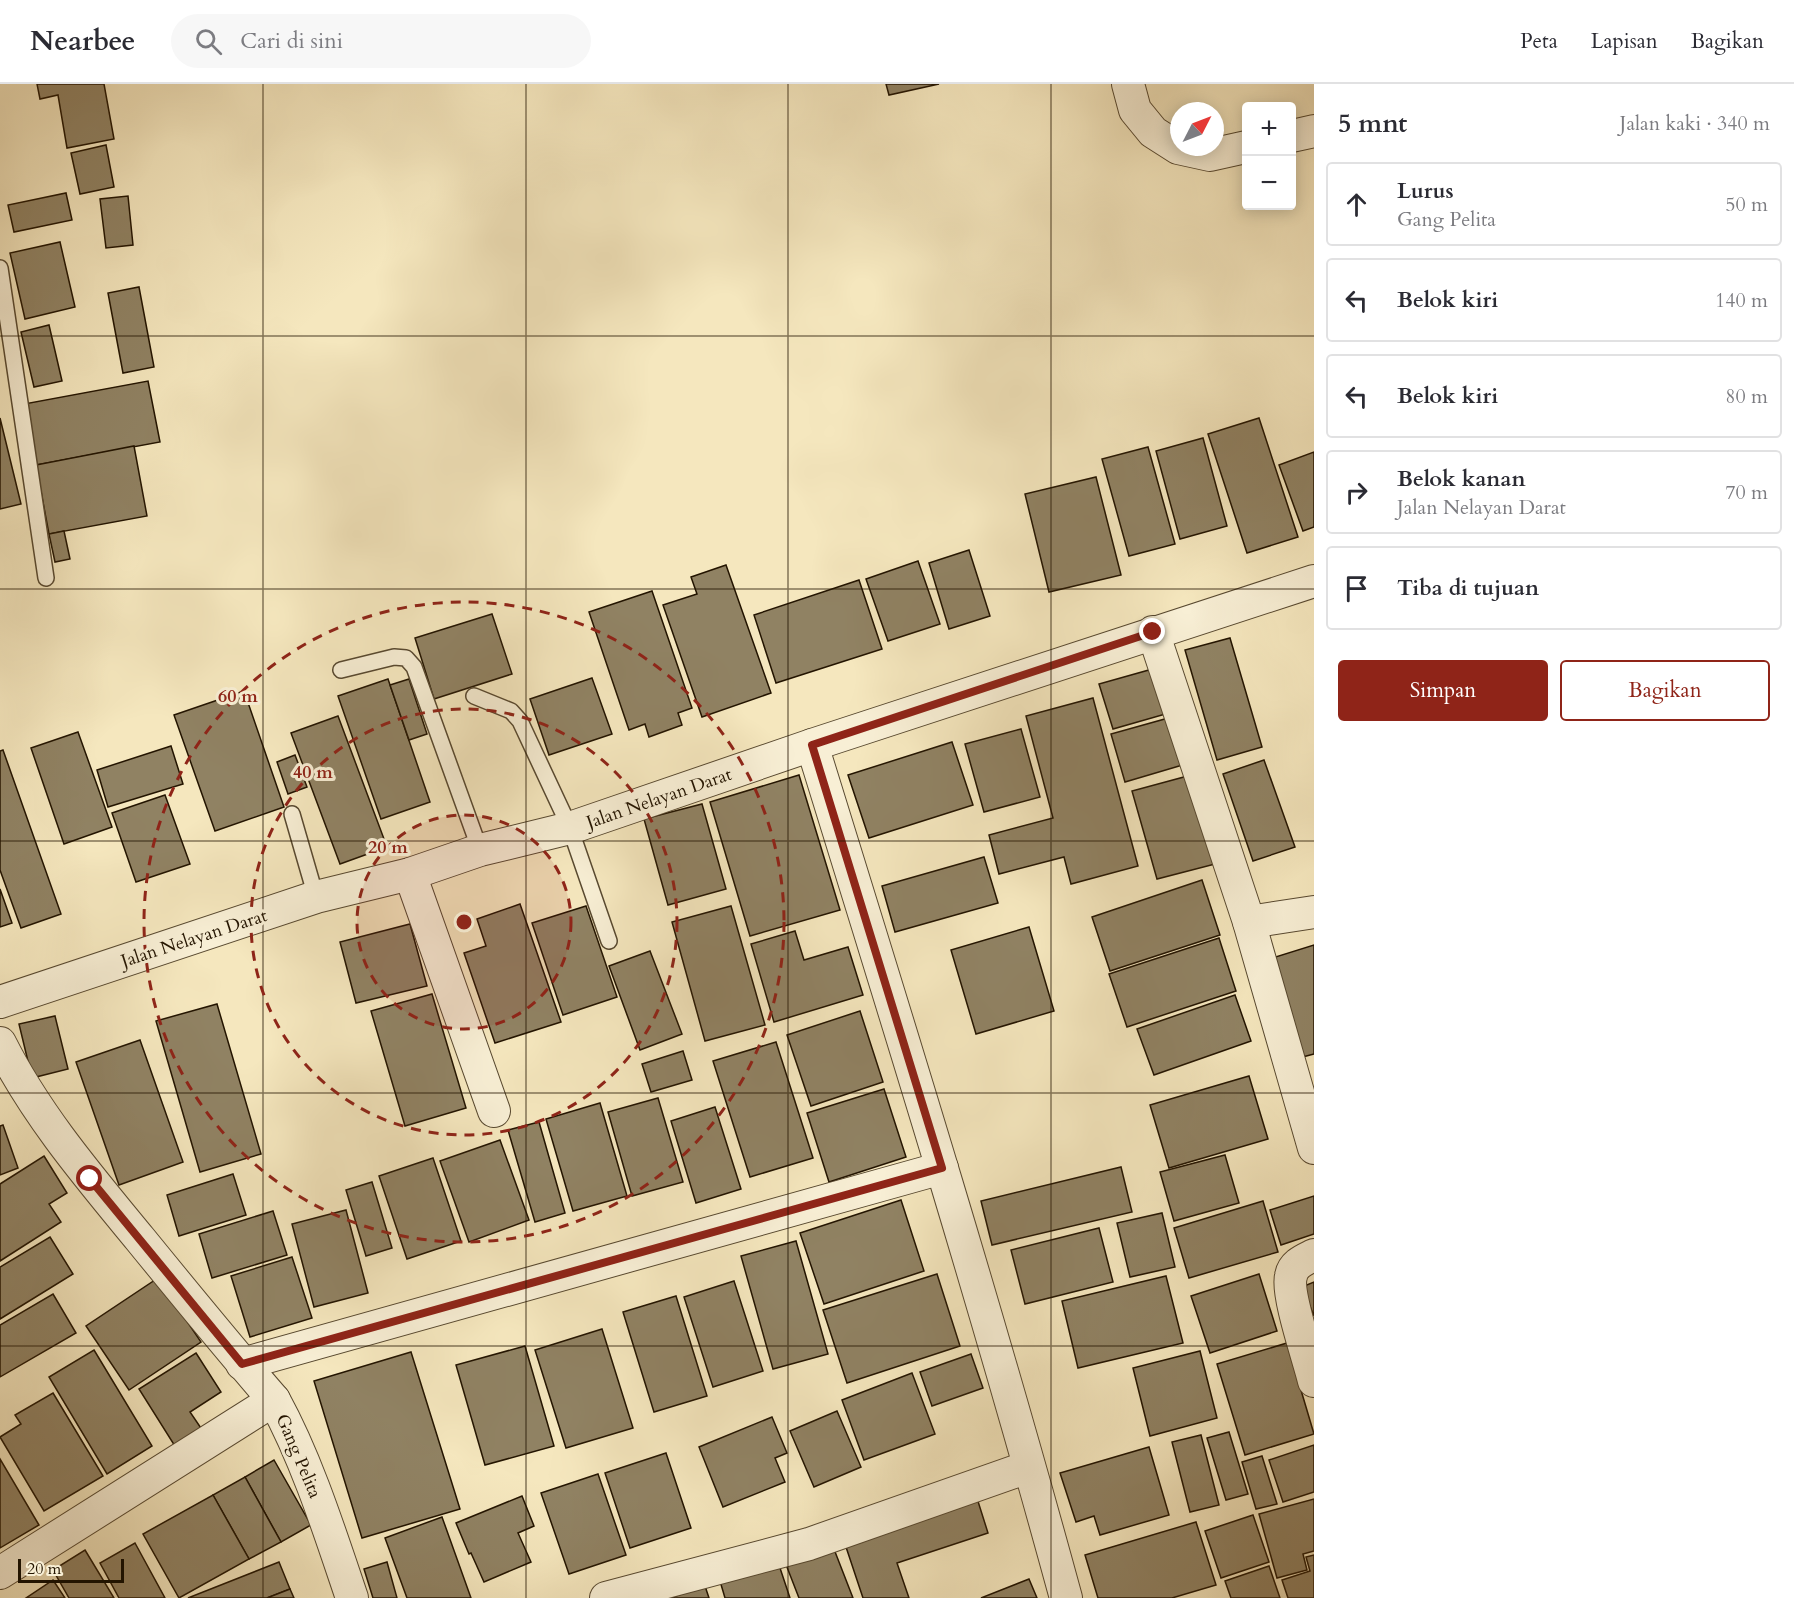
<!DOCTYPE html>
<html lang="id">
<head>
<meta charset="utf-8">
<style>
  body { margin:0; font-family:Cardo,serif; background:#f7f7f7; color:#2b2b33 }
  .controls { position:absolute; right:18px; top:18px; display:grid; overflow:hidden; border-radius:6px; box-shadow:0 3px 15px #0003 }
  .controls button { width:54px; height:54px; display:grid; place-items:center; padding:0; border:0; border-bottom:2px solid #e1e1e2; background:#fff; color:#2b2b33; font:30px sans-serif }
  .compass { position:absolute; left:1170px; top:18px; width:54px; height:54px; border-radius:50%; background:#fff; box-shadow:0 3px 15px #0003; rotate:48deg }
  .scale { position:absolute; left:18px; bottom:15px; width:106px; box-sizing:border-box; padding-left:6px; border:3px solid #231400; border-top:0; font-size:16px; line-height:21px; white-space:nowrap; color:#231400; -webkit-text-stroke:4px #f8efd5; paint-order:stroke }
  .stop { position:absolute; width:18px; height:18px; margin:-14px; border:4px solid #8f2418; border-radius:50%; background:#fff }
  .stop.end { background:#8f2418; border-color:#fff; box-shadow:0 2px 6px #0008 }
  .list { margin:0; padding:0; list-style:none }
  h2 { display:flex; justify-content:space-between; align-items:center; height:78px; margin:0; padding:0 24px; font-size:26px }
  h2 small { font-size:20px; font-weight:400; color:#7c7c81 }
  .list li { display:grid; grid-template-columns:39px 1fr auto; gap:18px; align-items:center; box-sizing:border-box; height:84px; margin:0 12px 12px; padding:0 12px; border:2px solid #e1e1e2; border-radius:6px }
  .list b { display:block; font-size:22px; white-space:nowrap }
  .list p { margin:0; font-size:20px; white-space:nowrap; color:#7c7c81 }
  .list em { font-size:20px; font-style:normal; color:#7c7c81 }
  .actions { display:flex; gap:12px; padding:18px 24px }
  .actions a { flex:1; padding:14px 0; border:2px solid #8f2418; border-radius:6px; text-align:center; font-size:21px; color:#8f2418 }
  .actions .main { background:#8f2418; color:#fff }
  .icon { flex:none; width:33px; height:33px; fill:none; stroke:currentColor; stroke-width:2; stroke-linecap:round; stroke-linejoin:round }
  .map { position:relative; flex:none; width:1314px; height:1514px; overflow:hidden }
  header { display:flex; align-items:center; gap:36px; box-sizing:border-box; height:84px; padding:0 30px; background:#fff; border-bottom:2px solid #e1e1e2 }
  header strong { font-size:28px }
  nav { display:flex; gap:33px; margin-inline-start:auto; font-size:21px }
  .search { width:420px; height:54px; background:#f7f7f7; display:flex; align-items:center; gap:15px; box-sizing:border-box; padding:0 21px; border-radius:33px; color:#7c7c81; font-size:22px }
  main { display:flex }
  aside { flex:1; background:#fff }
  .map>svg:first-child { display:block }
  .building { fill:#908263; stroke:#231400; stroke-width:1.5 }
  .lines { fill:none; stroke-linecap:round; stroke-linejoin:round }
  .lane-casing { stroke:#584930; stroke-width:18 }
  .street-casing { stroke:#584930; stroke-width:34 }
  .lane { stroke:#f8efd5; stroke-width:15 }
  .street { stroke:#f8efd5; stroke-width:32 }
  .route { stroke:#8f2418; stroke-width:8 }
  .grid { fill:none; stroke:#231400; stroke-width:1.5; stroke-opacity:0.55 }
  .ring { fill:none; stroke:#8f2418; stroke-width:3; stroke-dasharray:10 8 }
  .labels { text-anchor:middle; stroke-width:6; stroke-linejoin:round; paint-order:stroke }
  .street-label { font-size:18px; fill:#231400; stroke:#f8efd5 }
  .centre { fill:#8f2418; stroke:#f8efd5; stroke-width:3 }
  .ring-label { font-size:18px; text-anchor:middle; font-weight:bold; fill:#8f2418; stroke:#f8efd5; stroke-width:6; stroke-linejoin:round; paint-order:stroke }
</style>
</head>
<body>
<header>
<strong>Nearbee</strong>
<div class="search"><svg class="icon" aria-label="search" viewBox="0 0 24 24"><circle cx="10" cy="10" r="6"/><path d="M15 15l6 6"/></svg>Cari di sini</div>
<nav><a>Peta</a><a>Lapisan</a><a>Bagikan</a></nav>
</header>
<main>
<div class="map">
<svg width="1314" height="1514" viewBox="0 0 1314 1514">
  <rect width="100%" height="100%" fill="#f5e7be"/>
  <filter id="stains"><feTurbulence type="fractalNoise" baseFrequency=".00333" numOctaves="4"/><feColorMatrix values="0 0 0 0 .2 0 0 0 0 .09 0 0 0 0 .02 0 0 0 .5 -.17"/></filter>
  <radialGradient id="worn" r=".72"><stop offset=".6" stop-color="#630" stop-opacity="0"/><stop offset="1" stop-color="#630" stop-opacity=".3"/></radialGradient>
  <g class="building">
    <path d="M37,0H104L114,55L67,64L58,11L40,15Z"/>
    <path d="M886,0H939L889,11Z"/>
    <path d="M106,61L114,103L80,110L71,69Z"/>
    <path d="M66,109L72,136L14,148L8,121Z"/>
    <path d="M128,112L133,161L106,164L100,115Z"/>
    <path d="M60,158L75,223L25,235L10,169Z"/>
    <path d="M139,203L154,283L123,289L108,209Z"/>
    <path d="M49,241L62,297L34,303L21,248Z"/>
    <path d="M148,297L160,358L36,381L24,320Z"/>
    <path d="M0,334L21,420L0,425Z"/>
    <path d="M1259,334L1298,453L1247,469L1208,350Z"/>
    <path d="M1203,354L1227,442L1180,455L1156,367Z"/>
    <path d="M134,362L147,432L49,450L36,381Z"/>
    <path d="M1148,363L1175,460L1129,472L1102,375Z"/>
    <path d="M1314,368V443L1303,447L1279,381Z"/>
    <path d="M1096,393L1121,491L1049,508L1025,410Z"/>
    <path d="M64,447L70,475L55,478L49,450Z"/>
    <path d="M969,466L990,532L949,545L929,479Z"/>
    <path d="M918,477L940,540L888,557L866,495Z"/>
    <path d="M726,481L771,609L702,633L663,521L697,510L691,493Z"/>
    <path d="M859,496L882,565L776,599L754,531Z"/>
    <path d="M652,507L692,624L678,629L682,641L649,653L645,640L629,646L589,528Z"/>
    <path d="M492,530L512,590L434,615L415,554Z"/>
    <path d="M1230,554L1262,663L1217,676L1185,566Z"/>
    <path d="M1156,584L1169,629L1113,645L1099,600Z"/>
    <path d="M592,594L612,650L549,671L530,615Z"/>
    <path d="M388,595L430,718L381,735L338,612Z"/>
    <path d="M409,595L427,650L409,656L390,601Z"/>
    <path d="M244,607L284,723L215,747L174,631Z"/>
    <path d="M1093,614L1138,782L1071,800L1064,773L999,790L989,751L1053,734L1026,632Z"/>
    <path d="M338,632L387,763L340,780L291,649Z"/>
    <path d="M1172,633L1186,680L1125,698L1111,650Z"/>
    <path d="M1021,645L1040,713L984,728L965,660Z"/>
    <path d="M78,648L112,743L64,760L31,664Z"/>
    <path d="M952,658L973,721L869,754L848,691Z"/>
    <path d="M171,662L183,700L108,723L97,686Z"/>
    <path d="M3,666L61,830L21,844L0,786V667Z"/>
    <path d="M295,671L307,703L288,710L277,678Z"/>
    <path d="M1264,676L1295,763L1253,777L1223,690Z"/>
    <path d="M1195,690L1219,779L1157,795L1132,707Z"/>
    <path d="M799,691L840,826L750,852L710,718Z"/>
    <path d="M165,711L190,780L136,798L112,729Z"/>
    <path d="M702,720L726,805L668,821L644,735Z"/>
    <path d="M984,773L998,819L895,848L882,802Z"/>
    <path d="M1202,796L1220,851L1110,887L1092,833Z"/>
    <path d="M0,805L12,839L0,843Z"/>
    <path d="M520,820L561,938L495,959L464,869L486,862L477,835Z"/>
    <path d="M586,822L617,913L563,931L532,839Z"/>
    <path d="M731,822L765,941L705,957L672,838Z"/>
    <path d="M410,840L427,902L356,919L340,858Z"/>
    <path d="M1029,843L1054,927L976,950L951,866Z"/>
    <path d="M795,847L804,876L848,863L863,911L774,938L751,860Z"/>
    <path d="M1219,854L1236,907L1127,943L1109,890Z"/>
    <path d="M1314,861V970L1295,975L1266,876Z"/>
    <path d="M650,867L682,950L640,966L609,882Z"/>
    <path d="M432,910L466,1024L405,1042L371,927Z"/>
    <path d="M1235,911L1251,957L1154,991L1137,945Z"/>
    <path d="M217,920L261,1070L200,1088L156,937Z"/>
    <path d="M860,927L883,998L811,1022L787,951Z"/>
    <path d="M55,932L68,985L32,994L19,940Z"/>
    <path d="M140,956L183,1078L119,1101L76,978Z"/>
    <path d="M776,958L813,1074L750,1093L713,977Z"/>
    <path d="M683,967L692,996L651,1008L642,980Z"/>
    <path d="M1249,992L1268,1055L1169,1084L1150,1021Z"/>
    <path d="M884,1005L906,1073L829,1098L807,1029Z"/>
    <path d="M658,1014L683,1098L632,1112L608,1028Z"/>
    <path d="M600,1019L627,1112L573,1127L546,1035Z"/>
    <path d="M715,1023L741,1105L696,1119L671,1037Z"/>
    <path d="M539,1038L565,1129L535,1138L508,1046Z"/>
    <path d="M3,1041L18,1084L0,1091V1042Z"/>
    <path d="M500,1056L529,1136L469,1158L440,1077Z"/>
    <path d="M1225,1071L1239,1119L1174,1137L1160,1088Z"/>
    <path d="M44,1072L67,1109L49,1120L61,1138L0,1177V1100Z"/>
    <path d="M433,1074L461,1157L407,1175L379,1092Z"/>
    <path d="M1121,1083L1132,1128L992,1161L981,1117Z"/>
    <path d="M233,1090L246,1131L179,1152L167,1111Z"/>
    <path d="M372,1098L392,1164L366,1172L346,1106Z"/>
    <path d="M1314,1112V1150L1281,1161L1270,1126Z"/>
    <path d="M901,1116L924,1187L824,1220L800,1149Z"/>
    <path d="M1263,1117L1278,1168L1189,1194L1174,1144Z"/>
    <path d="M346,1126L368,1209L314,1223L292,1140Z"/>
    <path d="M273,1127L287,1171L212,1194L199,1150Z"/>
    <path d="M1162,1129L1175,1183L1130,1193L1117,1139Z"/>
    <path d="M1099,1144L1113,1198L1025,1220L1011,1166Z"/>
    <path d="M50,1153L73,1190L0,1235V1183Z"/>
    <path d="M796,1157L828,1270L773,1285L741,1172Z"/>
    <path d="M292,1173L312,1234L250,1253L231,1192Z"/>
    <path d="M937,1190L960,1262L847,1299L823,1226Z"/>
    <path d="M1259,1190L1277,1247L1210,1269L1191,1212Z"/>
    <path d="M1166,1192L1183,1259L1078,1284L1062,1217Z"/>
    <path d="M158,1194L201,1258L129,1306L86,1242Z"/>
    <path d="M734,1197L763,1287L713,1303L684,1213Z"/>
    <path d="M1314,1198V1232L1302,1203Z"/>
    <path d="M53,1210L76,1249L0,1293V1241Z"/>
    <path d="M676,1212L707,1312L654,1328L623,1228Z"/>
    <path d="M602,1245L633,1344L566,1364L535,1266Z"/>
    <path d="M1287,1259L1314,1350L1245,1371L1217,1280Z"/>
    <path d="M525,1262L554,1362L485,1381L456,1281Z"/>
    <path d="M94,1266L152,1362L107,1390L49,1293Z"/>
    <path d="M1200,1267L1217,1334L1150,1352L1133,1284Z"/>
    <path d="M411,1268L460,1425L362,1454L314,1297Z"/>
    <path d="M196,1269L221,1308L190,1328L205,1350L178,1367L139,1305Z"/>
    <path d="M971,1270L983,1304L932,1322L920,1288Z"/>
    <path d="M912,1289L935,1350L864,1376L842,1316Z"/>
    <path d="M53,1309L103,1392L44,1427L0,1353L21,1340L15,1331Z"/>
    <path d="M837,1327L861,1383L814,1403L790,1347Z"/>
    <path d="M772,1333L787,1369L775,1374L785,1398L723,1423L699,1363Z"/>
    <path d="M1229,1348L1248,1410L1226,1416L1207,1354Z"/>
    <path d="M1201,1351L1219,1421L1190,1428L1172,1358Z"/>
    <path d="M1314,1361V1408L1283,1418L1269,1376Z"/>
    <path d="M1149,1363L1169,1431L1100,1451L1094,1432L1076,1438L1060,1389Z"/>
    <path d="M666,1369L691,1444L630,1464L605,1389Z"/>
    <path d="M1262,1372L1277,1420L1256,1425L1242,1378Z"/>
    <path d="M0,1375L39,1441L0,1464Z"/>
    <path d="M274,1376L311,1441L281,1458L245,1393Z"/>
    <path d="M598,1390L626,1471L569,1490L541,1409Z"/>
    <path d="M245,1393L281,1458L249,1475L213,1411Z"/>
    <path d="M213,1411L249,1475L179,1514L143,1450Z"/>
    <path d="M976,1411L988,1449L897,1479L909,1514H863L843,1454Z"/>
    <path d="M522,1412L534,1442L518,1449L531,1478L484,1498L471,1469L469,1470L456,1439Z"/>
    <path d="M1314,1415V1467L1303,1470L1307,1486L1277,1494L1259,1430Z"/>
    <path d="M1253,1431L1269,1478L1221,1494L1205,1447Z"/>
    <path d="M442,1433L471,1514H407L385,1454Z"/>
    <path d="M1196,1438L1216,1501L1172,1514H1098L1085,1471Z"/>
    <path d="M135,1459L165,1514H119L100,1479Z"/>
    <path d="M832,1460L853,1514H799L785,1478Z"/>
    <path d="M85,1466L114,1514H69L53,1486Z"/>
    <path d="M1314,1471V1514H1288L1282,1496L1310,1487L1306,1473Z"/>
    <path d="M279,1478L290,1505L267,1514H188Z"/>
    <path d="M387,1478L397,1514H373L364,1485Z"/>
    <path d="M778,1478L790,1514H725L720,1497Z"/>
    <path d="M1269,1482L1280,1514H1231L1225,1497Z"/>
    <path d="M1029,1495L1037,1514H981Z"/>
    <path d="M53,1496L65,1514H26Z"/>
    <path d="M705,1502L709,1514H670Z"/>
    <path d="M290,1505L294,1514H267Z"/>
  </g>
  <g class="lines">
    <g class="lane-casing">
      <g id="lane">
        <path d="M0,184L46,494"/>
        <path d="M341,586L394,573L406,574L414,583L480,766"/>
        <path d="M474,612L511,627L520,637L570,744L609,857"/>
        <path d="M292,730L316,813"/>
      </g>
    </g>
    <g class="street-casing">
      <g id="street">
        <path d="M1128,0L1135,26L1153,48L1178,64L1210,71L1246,63"/>
        <path d="M1292,52L1314,47"/>
        <path d="M1153,548L1249,838L1314,1064"/>
        <path d="M812,661C900,945 988,1228 1066,1514"/>
        <path d="M410,790L494,1027"/>
        <path d="M1249,838L1314,828"/>
        <path d="M0,918L316,813L410,790L480,766L570,744L812,661L1314,497"/>
        <path d="M0,959C36,1031 89,1093 140,1155C184,1209 228,1263 274,1316C307,1376 330,1449 352,1514"/>
        <path d="M1314,1171C1304,1176 1293,1180 1291,1192C1286,1209 1309,1276 1314,1297"/>
        <path d="M242,1280L942,1084"/>
        <path d="M0,1489L274,1316"/>
        <path d="M606,1514L809,1460L1028,1383"/>
      </g>
    </g>
    <use href="#lane" class="lane"/>
    <use href="#street" class="street"/>
  </g>
  <g class="lines">
    <path class="route" d="M90,1095L242,1280L942,1084L812,661L1153,548"/>
  </g>
  <path class="grid" d="M263,0V1514M526,0V1514M788,0V1514M1051,0V1514M0,252H1314M0,505H1314M0,757H1314M0,1009H1314M0,1262H1314"/>
  <circle cx="464" cy="838" r="107" fill="#8f2418" fill-opacity=".12"/>
  <g class="ring">
    <circle cx="464" cy="838" r="107"/>
    <circle cx="464" cy="838" r="213"/>
    <circle cx="464" cy="838" r="320"/>
  </g>
  <g class="labels">
    <g class="street-label">
      <text transform="translate(659 714) rotate(-19)" y="6">Jalan Nelayan Darat</text>
      <text transform="translate(194 854) rotate(-18)" y="6">Jalan Nelayan Darat</text>
      <text transform="translate(299 1372) rotate(67)" y="6">Gang Pelita</text>
    </g>
  </g>
  <circle cx="464" cy="838" r="9" class="centre"/>
  <g class="ring-label">
    <text x="238" y="618">60 m</text>
    <text x="313" y="694">40 m</text>
    <text x="388" y="769">20 m</text>
  </g>
  <rect width="100%" height="100%" filter="url(#stains)"/>
  <rect width="100%" height="100%" fill="url(#worn)"/>
</svg>
<div class="controls">
<button>+</button>
<button>−</button>
</div>
<svg class="compass" viewBox="-18 -18 36 36"><path d="M0-13l5 13h-10z" fill="#e53935"/><path d="M0 13l5-13h-10z" fill="#7c7c81"/></svg>
<div class="scale">20 m</div>
<div class="stop" style="left:90px;top:1095px"></div>
<div class="stop end" style="left:1153px;top:548px"></div>
</div>
<aside>
<h2>5 mnt<small>Jalan kaki · 340 m</small></h2>
<ul class="list">
<li><svg class="icon" aria-label="ahead" viewBox="0 0 24 24"><path d="M12 20V5M6 11l6-6 6 6"/></svg><div><b>Lurus</b><p>Gang Pelita</p></div><em>50 m</em></li>
<li><svg class="icon" aria-label="left" viewBox="0 0 24 24"><path d="M17 20v-9H6M10 6l-5 5 5 5"/></svg><div><b>Belok kiri</b></div><em>140 m</em></li>
<li><svg class="icon" aria-label="left" viewBox="0 0 24 24"><path d="M17 20v-9H6M10 6l-5 5 5 5"/></svg><div><b>Belok kiri</b></div><em>80 m</em></li>
<li><svg class="icon" aria-label="right" viewBox="0 0 24 24"><path d="M7 20v-9h11M14 6l5 5-5 5"/></svg><div><b>Belok kanan</b><p>Jalan Nelayan Darat</p></div><em>70 m</em></li>
<li><svg class="icon" aria-label="arrive" viewBox="0 0 24 24"><path d="M6 21V4h12l-3 4 3 4H6"/></svg><div><b>Tiba di tujuan</b></div></li>
</ul>
<div class="actions"><a class="main">Simpan</a><a>Bagikan</a></div>
</aside>
</main>
</body>
</html>
